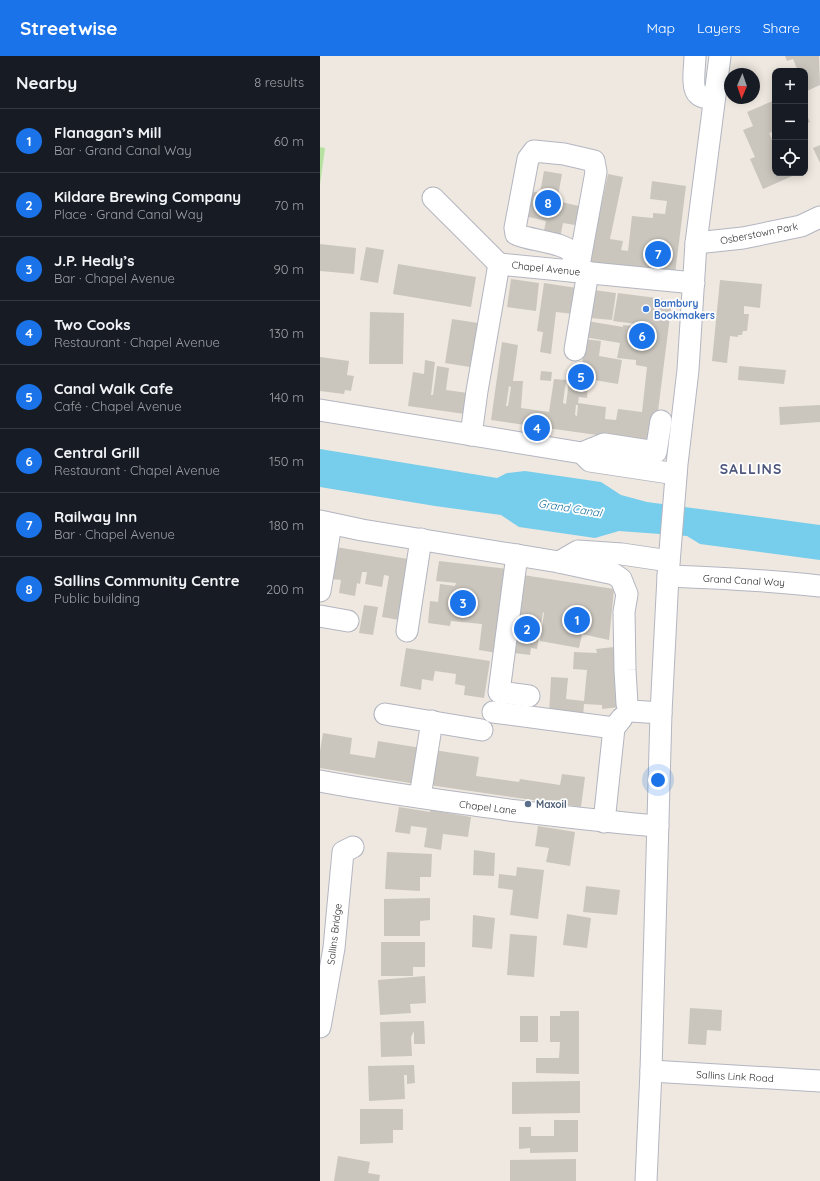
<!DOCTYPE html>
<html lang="en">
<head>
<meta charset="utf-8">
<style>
  body { margin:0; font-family:Quicksand,sans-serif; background:#20242c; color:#f1f3f6 }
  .controls { position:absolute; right:12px; top:12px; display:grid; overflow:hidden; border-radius:8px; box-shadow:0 2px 10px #0003 }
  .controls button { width:36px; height:36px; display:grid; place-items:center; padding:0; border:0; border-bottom:1px solid #363941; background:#171b24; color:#f1f3f6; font:20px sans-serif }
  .compass { position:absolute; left:404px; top:12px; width:36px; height:36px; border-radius:50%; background:#171b24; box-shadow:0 2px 10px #0003; rotate:182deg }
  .you { position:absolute; left:338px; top:724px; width:14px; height:14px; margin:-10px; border:3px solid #fff; border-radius:50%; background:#1a73e8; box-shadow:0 0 0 6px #1a73e833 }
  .badge { display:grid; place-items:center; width:26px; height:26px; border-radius:50%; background:#1a73e8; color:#fff; font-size:13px; font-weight:700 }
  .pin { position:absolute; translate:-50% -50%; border:2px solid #fff; box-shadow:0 1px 4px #0006 }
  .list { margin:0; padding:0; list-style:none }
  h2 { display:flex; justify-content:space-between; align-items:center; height:52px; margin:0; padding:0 16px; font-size:17px }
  h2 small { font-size:13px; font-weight:400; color:#9ea1a6 }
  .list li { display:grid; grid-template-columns:26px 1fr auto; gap:12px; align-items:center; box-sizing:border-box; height:64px; padding:0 16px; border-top:1px solid #363941 }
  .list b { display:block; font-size:15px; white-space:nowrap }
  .list p { margin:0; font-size:13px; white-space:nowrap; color:#9ea1a6 }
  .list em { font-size:13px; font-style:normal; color:#9ea1a6 }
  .icon { flex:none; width:22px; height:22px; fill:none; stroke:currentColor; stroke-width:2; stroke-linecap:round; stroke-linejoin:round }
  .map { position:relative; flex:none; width:500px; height:1125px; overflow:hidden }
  header { display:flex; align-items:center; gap:24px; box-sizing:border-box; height:56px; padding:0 20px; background:#1a73e8; color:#fff }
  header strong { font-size:19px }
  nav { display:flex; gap:22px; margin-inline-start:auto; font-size:14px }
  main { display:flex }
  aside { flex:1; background:#171b24 }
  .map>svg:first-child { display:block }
  .green { fill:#b6e29f }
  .water { fill:#77cdec }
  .building { fill:#cac6be; fill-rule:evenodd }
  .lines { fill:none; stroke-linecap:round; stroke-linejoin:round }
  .minor-casing { stroke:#b3b6c0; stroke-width:23 }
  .minor { stroke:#fff; stroke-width:21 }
  .shop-dot { fill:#3f7fe0; stroke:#fff; stroke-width:1.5 }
  .service-dot { fill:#5c6f8a; stroke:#fff; stroke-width:1.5 }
  .labels { text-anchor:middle; stroke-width:3.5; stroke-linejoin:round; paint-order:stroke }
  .street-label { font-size:10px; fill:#2d2d2d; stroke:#fff }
  .shop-label { font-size:10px; font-weight:bold; fill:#366cbe; stroke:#fff; text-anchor:start }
  .service-label { font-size:10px; font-weight:bold; fill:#4e5e75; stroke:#fff; text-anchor:start }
  .water-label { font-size:11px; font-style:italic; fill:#126d9c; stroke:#fff }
  .district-label { font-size:14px; font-weight:bold; letter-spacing:1px; fill:#4e577d; stroke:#fff }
</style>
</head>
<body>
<header>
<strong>Streetwise</strong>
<nav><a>Map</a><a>Layers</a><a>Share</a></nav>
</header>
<main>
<aside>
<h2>Nearby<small>8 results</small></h2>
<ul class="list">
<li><span class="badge">1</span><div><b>Flanagan’s Mill</b><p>Bar · Grand Canal Way</p></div><em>60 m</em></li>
<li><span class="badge">2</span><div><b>Kildare Brewing Company</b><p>Place · Grand Canal Way</p></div><em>70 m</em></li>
<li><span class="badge">3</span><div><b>J.P. Healy’s</b><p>Bar · Chapel Avenue</p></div><em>90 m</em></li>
<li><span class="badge">4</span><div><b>Two Cooks</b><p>Restaurant · Chapel Avenue</p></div><em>130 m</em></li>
<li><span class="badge">5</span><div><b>Canal Walk Cafe</b><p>Café · Chapel Avenue</p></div><em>140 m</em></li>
<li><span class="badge">6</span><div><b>Central Grill</b><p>Restaurant · Chapel Avenue</p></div><em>150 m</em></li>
<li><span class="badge">7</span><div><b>Railway Inn</b><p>Bar · Chapel Avenue</p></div><em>180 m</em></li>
<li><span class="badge">8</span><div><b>Sallins Community Centre</b><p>Public building</p></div><em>200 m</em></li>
</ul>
</aside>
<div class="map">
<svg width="500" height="1125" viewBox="0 0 500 1125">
  <rect width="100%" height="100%" fill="#eee8e0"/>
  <path class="green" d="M0,91L5,92L0,129Z"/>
  <path class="water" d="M0,393L177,422L187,417L205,415L281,426L301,439L327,446L500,469V504L380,488L367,480L299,475L275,482L199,471L181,459L115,450L0,431Z"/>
  <g class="building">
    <path d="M465,0H499L500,29L487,35L485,31V15H478L473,3L467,5Z"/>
    <path d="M455,44V75L449,77L455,90V117H479L443,133L430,103L435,101L423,74L433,70L427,56Z"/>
    <path d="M485,55L490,66L485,68Z"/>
    <path d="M500,89V107L493,92Z"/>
    <path d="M224,115L242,118L237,145L259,150L255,169L243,167L240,182L223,179L226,165L205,160L210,135L220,137Z"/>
    <path d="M288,118L303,121L290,183L303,185L301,194L308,195L312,160L333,162V157L345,158L347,145L330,143L332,125L366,130L355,218L269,207Z"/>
    <path d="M0,188L36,192L34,218L0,215Z"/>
    <path d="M46,191L64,194L58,227L40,224Z"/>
    <path d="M78,208L156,221L151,251L73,238Z"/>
    <path d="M191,223L219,227L216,255L187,251Z"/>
    <path d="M400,224L442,228L440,252L424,250V258H429L427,275H423L422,279H418V281L410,280L407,307L392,305Z"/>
    <path d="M224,227L257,232L254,258L236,256L231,298L220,296L223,276L217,275Z"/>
    <path d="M274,234L296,237L292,264L270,262Z"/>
    <path d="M298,237L352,244L334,387L171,364L182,286L198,289L193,325H203L201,352L229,356L234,323L246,324L243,347L246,348L249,325L261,327V328L268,329L267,342L259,341L258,347L286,351L285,363L296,364L298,353L322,356L327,311L316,309V304L297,302L300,287L264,281L267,265L303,271V269L332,272V270L293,265ZM189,330L191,331L188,350H186ZM256,349H258L257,360L255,359Z"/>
    <path d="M50,256L84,257L83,308H49Z"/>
    <path d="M132,263L158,267L150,311L125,307Z"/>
    <path d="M264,283L281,285L279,300L302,304L298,328L262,322L263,313H262Z"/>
    <path d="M0,301L29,305L27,319L34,320L31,335L25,334L24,338L0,335Z"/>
    <path d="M105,304L115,306L111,339H113L117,310L129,312L126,334L148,337L145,358L88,350L93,316L104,318Z"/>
    <path d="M419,310L466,314L464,328L418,324Z"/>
    <path d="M221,315L232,316L231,325L220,324Z"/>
    <path d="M500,349V366L460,369L459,351Z"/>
    <path d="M16,491L88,503L79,564L62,561L69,520L64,519L62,531L45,528L47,516H42L40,528L37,527L35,540L19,537L21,524L11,523Z"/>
    <path d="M119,505L188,513L177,597L159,594L162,568L131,565L130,570L108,567L110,545L118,546L120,528L135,530L136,527L116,525Z"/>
    <path d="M203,519L294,533L289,584L262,578L259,592L220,585L224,557L223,556L217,593L211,592L210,599L194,597Z"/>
    <path d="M44,549L58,551L53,579L39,577Z"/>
    <path d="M294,591L300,651L282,653V649L264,648L263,661L229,659L231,621L248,622L246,643L264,645L267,614L253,613L254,596L277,597L276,593Z"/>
    <path d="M86,592L170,605L164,642L144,639L145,630L135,628L136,618L115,615L113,625L102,623L101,634L80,630Z"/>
    <path d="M3,677L32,682L30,698L55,702L58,685L101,692L96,728L0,712V695Z"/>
    <path d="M114,694L159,701L156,720L199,726L200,723L240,729L242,718L265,721L261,751L109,729Z"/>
    <path d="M79,751L110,756V754L151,761L148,781L123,778L121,794L104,791L107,772L91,770L90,778L75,776Z"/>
    <path d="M218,770L255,776L250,810L226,806L229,792L215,790Z"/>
    <path d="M154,794L175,797L174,820L153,819Z"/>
    <path d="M67,796L112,798L111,821H100V835L65,833Z"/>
    <path d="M197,811L224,814L218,863L190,859L193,834L178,832L179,818L196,820Z"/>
    <path d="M266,830L300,834L297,859L263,856Z"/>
    <path d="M110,842V864L100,865V880H64V843Z"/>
    <path d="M247,858L271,862L267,892L243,889Z"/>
    <path d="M153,859L175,862L172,893L152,891Z"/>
    <path d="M190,878L217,880L214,921L187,919Z"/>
    <path d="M61,886H105V911H93V920H61Z"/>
    <path d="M105,920L106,947L90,948L91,957L60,959L58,924Z"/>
    <path d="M370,952L402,954L401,975L387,974L386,989L368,988Z"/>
    <path d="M240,955H259V1018L216,1017V1002H239L240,986H230V960H240Z"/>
    <rect x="200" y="960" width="18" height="26"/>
    <path d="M104,965L105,988H94V975L91,981L92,1000L61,1001L60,966Z"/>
    <path d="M94,1009L95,1027L87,1028V1019H84L85,1043L49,1045L48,1010Z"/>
    <path d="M260,1025V1057L192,1058V1026Z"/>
    <path d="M40,1053H83V1074H73V1087L40,1088Z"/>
    <path d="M234,1064H258V1096L210,1097V1092L199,1093V1071H211V1080H234Z"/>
    <path d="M18,1100L50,1106L48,1117L60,1119L59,1125H14Z"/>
    <path d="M256,1103V1125H190V1104Z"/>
  </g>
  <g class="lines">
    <g class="minor-casing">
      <g id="minor">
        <path d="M375,0C375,9 371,32 378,38C382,42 389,42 394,42"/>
        <path d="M113,142L179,208"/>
        <path d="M376,187L423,182L481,170L500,161"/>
        <path d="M252,215C252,211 254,204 253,199C249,186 209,185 196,178L195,172L208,103L214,95L244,98L274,105L276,116L258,215"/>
        <path d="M255,294L268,216"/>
        <path d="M0,354L262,397L284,388L336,396L341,365"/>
        <path d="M151,379L157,335L179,208L374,227"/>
        <path d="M262,397L270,405L356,418"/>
        <path d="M0,465L42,474L239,506L294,518L301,523L307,538L304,556L305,614L307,648L311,655L341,657"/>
        <path d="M197,499L179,636L209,640"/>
        <path d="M239,506L258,495L302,498L349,505"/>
        <path d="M348,520C399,522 449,524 500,530"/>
        <path d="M0,535L11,468"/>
        <path d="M0,560L28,565"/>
        <path d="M87,575L101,483"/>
        <path d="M173,656L294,672"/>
        <path d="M65,658L162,674"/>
        <path d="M0,725C63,737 126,745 189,754C239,760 288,766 338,770"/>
        <path d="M100,741L112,665"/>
        <path d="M284,766L294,672L302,662"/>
        <path d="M0,971L14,892L23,796L33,791"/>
        <path d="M331,1015L500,1025"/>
        <path d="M326,1125L331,1015L341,657L348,520L357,408L368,314L376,187L400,0"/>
      </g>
    </g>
    <use href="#minor" class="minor"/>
  </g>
  <circle class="shop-dot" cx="326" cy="253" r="4"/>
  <circle class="service-dot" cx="208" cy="748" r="4"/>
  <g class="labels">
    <g class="street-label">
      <text transform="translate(439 177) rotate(-11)" y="4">Osberstown Park</text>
      <text transform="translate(226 212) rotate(6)" y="4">Chapel Avenue</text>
      <text transform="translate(424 524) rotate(3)" y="4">Grand Canal Way</text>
      <text transform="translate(168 751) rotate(7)" y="4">Chapel Lane</text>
      <text transform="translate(14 878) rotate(-83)" y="4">Sallins Bridge</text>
      <text transform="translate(415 1020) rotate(3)" y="4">Sallins Link Road</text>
    </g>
    <g class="shop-label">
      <text x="334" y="251">Bambury<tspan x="334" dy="12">Bookmakers</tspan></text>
    </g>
    <g class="service-label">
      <text x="216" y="752">Maxoil</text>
    </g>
    <g class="water-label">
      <text transform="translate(250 452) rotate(9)" y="4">Grand Canal</text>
    </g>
    <g class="district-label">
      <text x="431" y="418">SALLINS</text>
    </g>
  </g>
</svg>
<div class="controls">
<button>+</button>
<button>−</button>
<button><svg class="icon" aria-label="locate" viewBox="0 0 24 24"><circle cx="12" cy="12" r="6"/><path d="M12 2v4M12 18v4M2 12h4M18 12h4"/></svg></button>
</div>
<svg class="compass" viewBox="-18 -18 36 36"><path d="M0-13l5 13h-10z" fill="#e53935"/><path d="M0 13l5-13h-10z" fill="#9ea1a6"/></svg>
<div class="you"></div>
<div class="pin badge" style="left:257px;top:564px">1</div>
<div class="pin badge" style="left:207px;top:573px">2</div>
<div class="pin badge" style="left:143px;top:547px">3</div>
<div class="pin badge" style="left:217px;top:372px">4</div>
<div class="pin badge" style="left:261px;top:321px">5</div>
<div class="pin badge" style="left:322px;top:280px">6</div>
<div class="pin badge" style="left:338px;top:198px">7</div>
<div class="pin badge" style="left:228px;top:147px">8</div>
</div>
</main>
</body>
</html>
